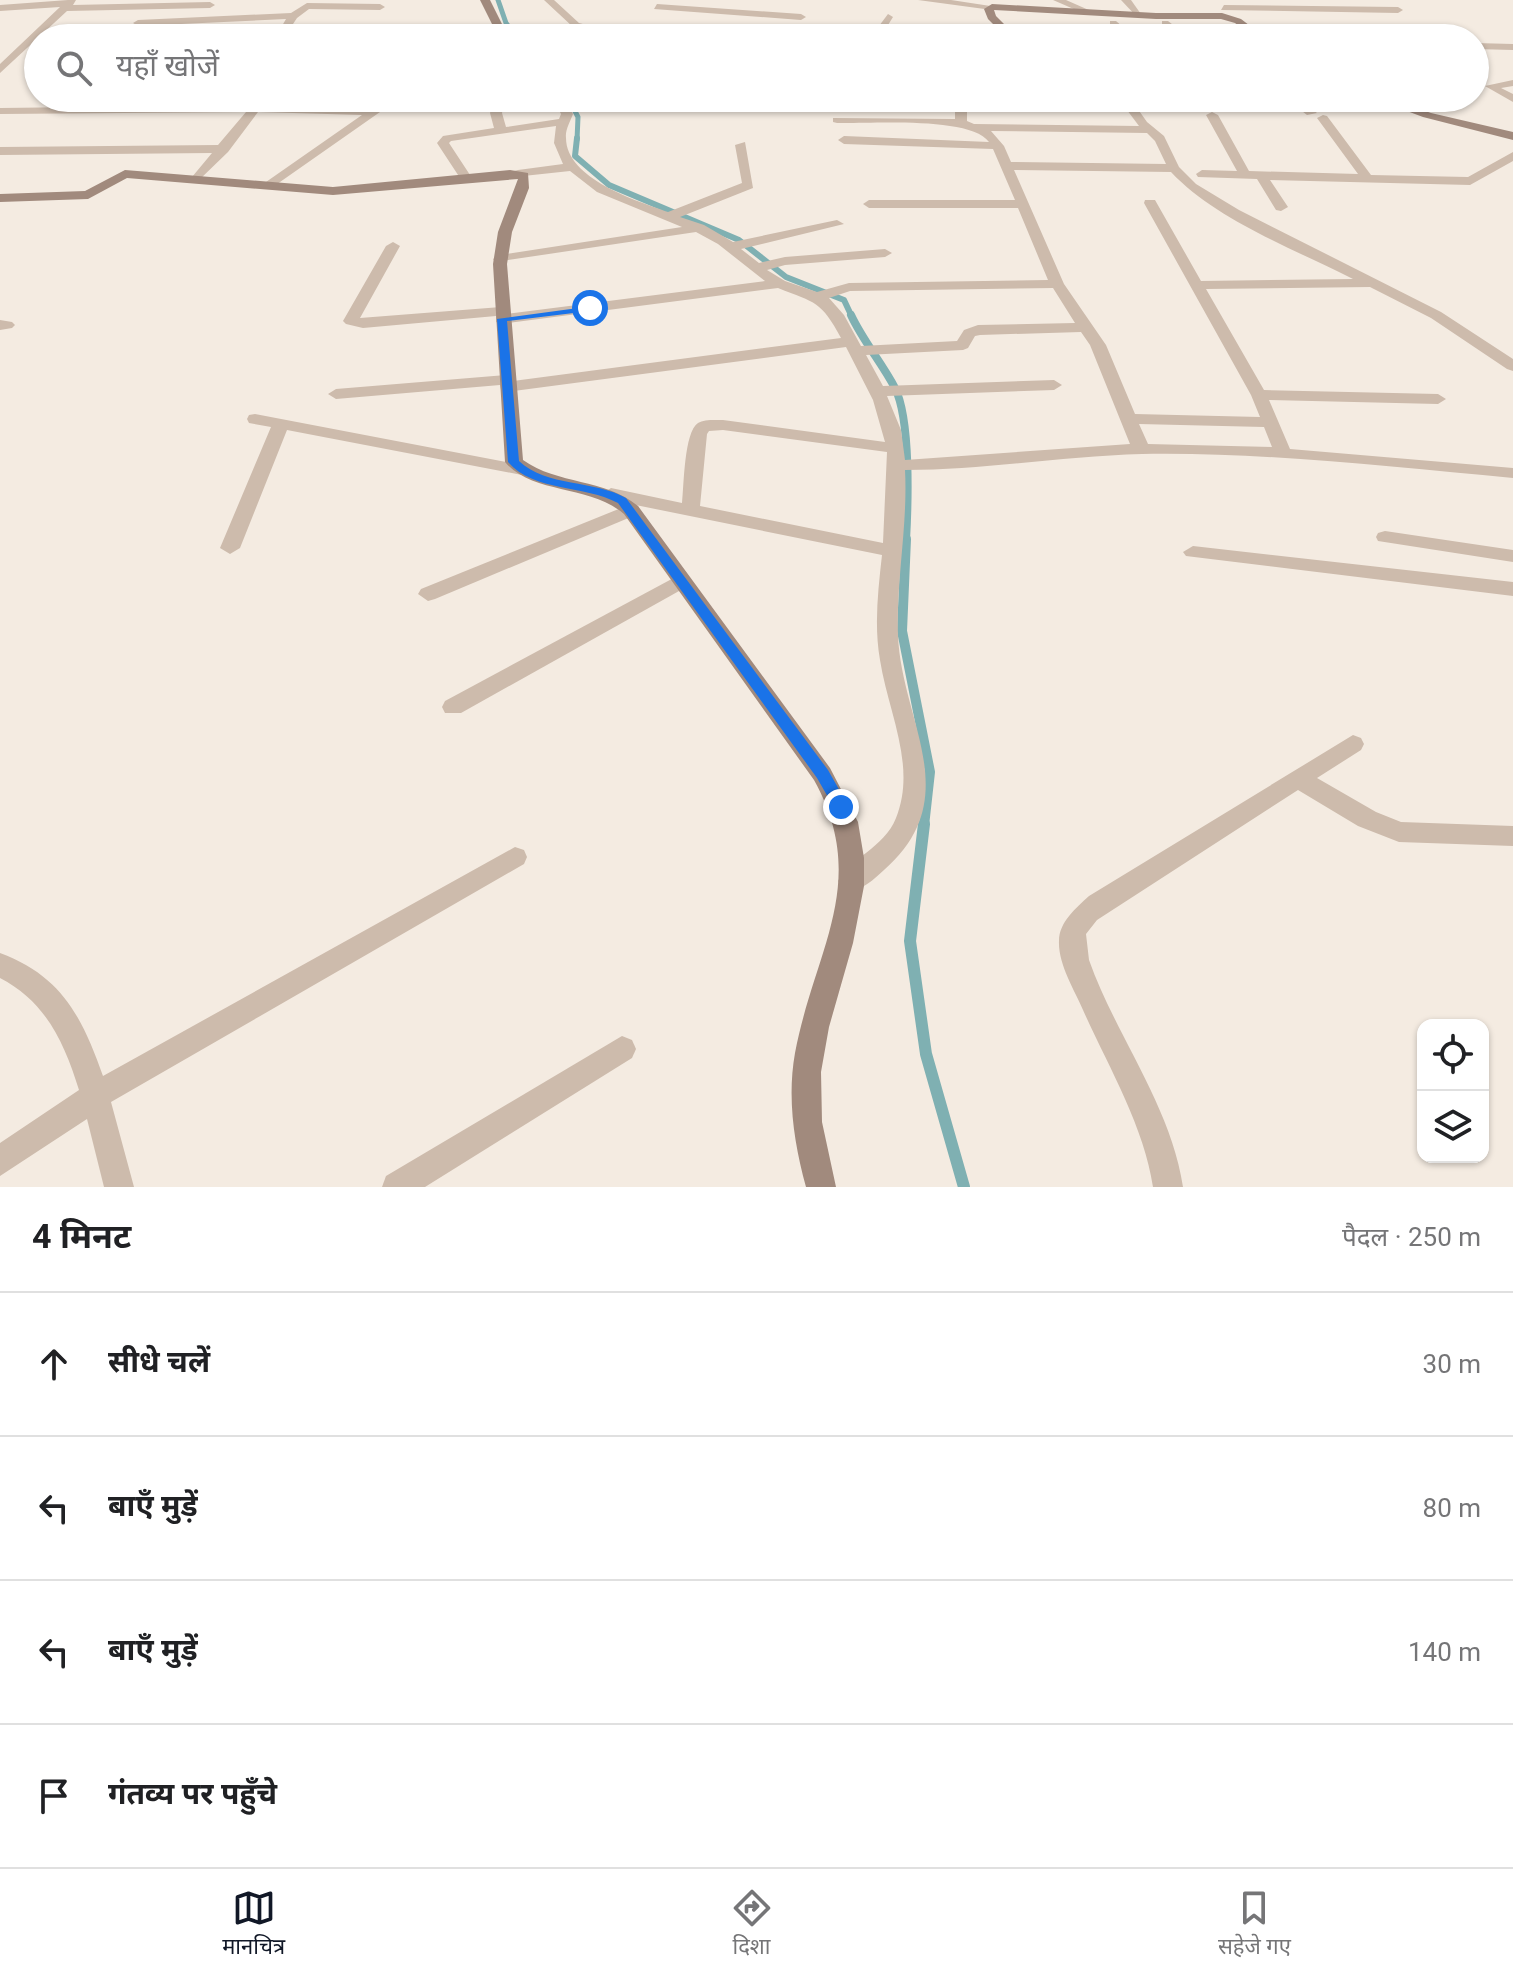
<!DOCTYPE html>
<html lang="hi">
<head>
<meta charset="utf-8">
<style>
  body { margin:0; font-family:Roboto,"Noto Sans Devanagari",sans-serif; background:#f2f2f2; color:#202124 }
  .controls { position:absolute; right:24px; bottom:24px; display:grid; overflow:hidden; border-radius:16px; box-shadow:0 2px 6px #0004 }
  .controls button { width:72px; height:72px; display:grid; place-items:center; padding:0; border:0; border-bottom:2px solid #e0e0e0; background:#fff; color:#202124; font:40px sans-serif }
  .stop { position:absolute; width:24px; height:24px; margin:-18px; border:6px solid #1a73e8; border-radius:50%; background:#fff }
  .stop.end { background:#1a73e8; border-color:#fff; box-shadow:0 2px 8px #0008 }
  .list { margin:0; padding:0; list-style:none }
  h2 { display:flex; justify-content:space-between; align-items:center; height:104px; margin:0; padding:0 32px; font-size:34px }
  h2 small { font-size:26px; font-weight:400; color:#757577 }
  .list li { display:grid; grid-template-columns:52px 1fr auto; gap:24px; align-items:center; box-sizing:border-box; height:144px; padding:0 32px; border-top:2px solid #e0e0e0 }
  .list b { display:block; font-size:30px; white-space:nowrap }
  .list em { font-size:26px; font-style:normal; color:#757577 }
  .icon { flex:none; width:44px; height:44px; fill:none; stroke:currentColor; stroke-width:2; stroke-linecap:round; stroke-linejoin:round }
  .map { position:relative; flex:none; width:1513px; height:1187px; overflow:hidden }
  .search { position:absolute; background:#fff; box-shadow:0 2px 6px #0004; left:24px; right:24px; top:24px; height:88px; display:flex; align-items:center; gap:20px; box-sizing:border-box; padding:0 28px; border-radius:44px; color:#757577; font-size:30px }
  .sheet { height:680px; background:#fff }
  nav { display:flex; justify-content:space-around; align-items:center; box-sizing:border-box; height:112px; border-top:2px solid #e0e0e0; background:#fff; font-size:22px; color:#757577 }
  nav a { display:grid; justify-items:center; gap:4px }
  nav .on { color:#111827 }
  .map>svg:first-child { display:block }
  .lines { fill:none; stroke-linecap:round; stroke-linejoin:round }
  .stream-far4 { stroke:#7fb0b2; stroke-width:5 }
  .stream-far3 { stroke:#7fb0b2; stroke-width:6 }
  .stream-far2 { stroke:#7fb0b2; stroke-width:8 }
  .stream-far1 { stroke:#7fb0b2; stroke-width:10 }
  .stream { stroke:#7fb0b2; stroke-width:12 }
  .street { fill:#cdbbac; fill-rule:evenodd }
  .secondary { fill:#a18a7d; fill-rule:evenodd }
  .route { fill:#1a73e8 }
</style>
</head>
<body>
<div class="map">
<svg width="1513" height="1187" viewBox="0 0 1513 1187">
  <rect width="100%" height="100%" fill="#f4ebe1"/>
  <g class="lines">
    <g class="stream-far4">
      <path d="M498,0L506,23L517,38"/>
      <path d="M568,98L578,117L577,140"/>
    </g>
    <path class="stream-far3" d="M577,138L575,156L609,185L739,240L786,277L844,300L852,317"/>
    <path class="stream-far2" d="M851,315C863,341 882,363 895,388C911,420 908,505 906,541"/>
    <path class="stream-far1" d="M906,539L902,631L930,772L924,826"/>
    <path class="stream" d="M924,824L910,941L926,1054L964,1187"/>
    <g class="street">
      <path d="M68,0H76L73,5L210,2L215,5L210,8L67,11L0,73V64L60,7L0,11V5Z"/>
      <path d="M544,0H554L579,23L594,27L797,33L802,36L764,38L594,33L573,27Z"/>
      <path d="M918,0H951L997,7L992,10Z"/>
      <path d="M1053,0H1066L1091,11L1083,13Z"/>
      <path d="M1121,0H1131L1143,17H1137Z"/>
      <path d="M307,3L380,4L385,7L380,10L309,9L297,18L291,27L363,29L360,34L288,33L285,38H275L286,19L138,26L133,23L138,20L291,13Z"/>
      <path d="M657,4L801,14L806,17L801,20L654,9Z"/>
      <path d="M1224,5L1398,7L1403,10L1398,13L1221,10Z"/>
      <path d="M888,14L893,17L880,38H870Z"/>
      <path d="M1110,21H1116L1136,38H1125L1110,25Z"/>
      <path d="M1162,21H1168L1190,38H1179L1162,25Z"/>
      <path d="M395,26L403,28L393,38H382Z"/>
      <path d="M493,26L501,28L487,38H475Z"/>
      <path d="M953,27L958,30L955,38H945Z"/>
      <path d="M1475,43L1513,44V50L1475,49Z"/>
      <path d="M1513,80V86L1501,88L1513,94V102L1485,86Z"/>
      <path d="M251,98H263L262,105L372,109L387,98H400L270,189L264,185L266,182L362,115L258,112L228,152L198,181L192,177L212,153L0,155V147L218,145L246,112L0,114V108L251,105Z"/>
      <path d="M494,98H506L502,113L506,127L559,119L561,114L557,106L544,98L566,102L573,114C570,122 565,130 566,138C566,179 637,201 668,212L742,183L735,145L745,142L753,188L680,217L704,225L733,242L837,220L844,224L741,249L759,263L785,257L885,249L892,253L885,257L785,265L767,270L785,281L817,292L849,283L1048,280L1018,208H869L863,204L869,200H1015L993,149L844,144L838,140L844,136L989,142C970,116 869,124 837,123L833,122V118L955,119V98H967V121L974,124L1139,126L1118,98H1130L1147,122L1164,136L1179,167L1196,184L1239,210L1441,312L1513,359V371L1507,369L1431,318L1370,287L1206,289L1264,390L1438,394L1446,399L1438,404L1269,400L1290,449L1513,468V478C1390,467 1266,452 1142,454C1063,456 985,470 905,470C908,525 896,580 898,635C901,721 967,797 884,870C872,881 859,894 842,889L838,881C850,858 884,848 896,818C917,766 888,712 880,660C874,626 878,590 882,555L611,500L602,494L611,488L682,503C684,486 684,432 698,423C704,419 716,420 723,420L885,442L873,400L846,347L507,392L501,390L500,385L336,399L328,394L336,389L506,375L512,377L513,381L841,338C821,301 816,303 778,288L501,324L496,322V316L363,328L346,324L343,321L386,246L393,242L400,246L360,318L501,307L506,308L507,314L765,281L718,244L696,232L495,262L493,259L500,255L682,227L597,192L570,171L514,177V171L518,170L563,164L554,143L556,126L451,141L449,143L472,178L462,181L437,143L443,136L494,128L490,113ZM991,131L1147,133L1155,141L1166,164L1011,162L1004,146ZM1014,170L1171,172C1216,220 1294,249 1353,279L1201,281L1155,200H1145L1144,203L1251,395L1260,417L1135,414L1106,345L1064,284ZM1053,288L1075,323L978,325L964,330L957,341L861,346L844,315L829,298L850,291ZM1081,332L1090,345L1130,444L905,460L901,430L887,396L1054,390L1062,385L1054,380L883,386L866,355L963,350L968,348L975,336L980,335ZM1139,424L1264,427L1272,447L1148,444ZM723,430L887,452L883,543L700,506L707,434L709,431Z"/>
      <path d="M1181,98H1194L1205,108L1195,110Z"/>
      <path d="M1285,98H1298L1317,113L1307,115Z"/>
      <path d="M1212,112L1218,115L1249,171L1358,174L1317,118L1323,115L1327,116L1371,175L1468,177L1513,152V161L1470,185L1270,180L1288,207L1281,211L1276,210L1257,179L1198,177L1196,174L1202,170L1237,171L1206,115Z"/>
      <path d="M0,320L12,322L15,325L12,328L0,330Z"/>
      <path d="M255,414L522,465L531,470L522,475L287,430L240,548L230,554L220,548L271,427L249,423L247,419L249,415Z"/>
      <path d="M631,504L638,506L640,510L638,514L435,599L428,601L418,594L421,589Z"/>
      <path d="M1385,531L1513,550V562L1378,541L1376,537L1378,533Z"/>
      <path d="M1193,546L1513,582V596L1186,556L1183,552Z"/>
      <path d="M681,574L691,581L688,586L461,713H445L442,707L445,701Z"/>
      <path d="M1353,735L1361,738L1364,744L1361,750L1317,778L1376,812L1401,822L1513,826V846L1399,842L1358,826L1298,790L1097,920L1086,934L1089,960C1116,1036 1171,1106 1183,1187H1153C1144,1126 1108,1066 1083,1010C1074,989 1058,964 1059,941C1059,922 1076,908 1089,896Z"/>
      <path d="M515,847L524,850L527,857L524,864L111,1102L134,1187H104L87,1119L0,1176V1143L79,1090C64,1042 46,1002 0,978V953C62,976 82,1017 103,1076Z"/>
      <path d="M622,1036L632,1040L636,1049L632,1058L425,1187H382L386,1176Z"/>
    </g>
    <g class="secondary">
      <path d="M480,0H490L509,38H499Z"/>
      <path d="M992,4L1156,13H1222L1241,19L1266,38H1255L1235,23L1221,19H1156L994,10L996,16L1018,38H1007L988,19L984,9Z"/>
      <path d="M1372,98H1389L1431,113L1513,132V140L1423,117Z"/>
      <path d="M125,170L333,187L510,170L528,173L529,188L512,232L507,264L523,460C558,485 604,478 638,506L830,768L858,822L864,858V886L853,943L829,1027L821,1072L822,1122L836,1187H806C794,1143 787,1098 795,1053C814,951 871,883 814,780L624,514C589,484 533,495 505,462L493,264L498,232L518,179L333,195L127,178L88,199L0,202V194L85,191Z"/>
    </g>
  </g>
  <path class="route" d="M593,306L590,311L507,321L519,461C546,487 595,480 626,498L828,770L849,807L847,811H836L817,778L618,503C585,485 534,492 508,462L497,319Z"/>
</svg>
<div class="controls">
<button><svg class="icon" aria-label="locate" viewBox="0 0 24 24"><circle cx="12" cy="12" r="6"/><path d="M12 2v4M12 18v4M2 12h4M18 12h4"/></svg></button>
<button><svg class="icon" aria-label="layers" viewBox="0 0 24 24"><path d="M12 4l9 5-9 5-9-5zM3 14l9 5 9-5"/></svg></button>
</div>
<div class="stop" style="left:590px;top:308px"></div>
<div class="stop end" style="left:841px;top:807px"></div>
<div class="search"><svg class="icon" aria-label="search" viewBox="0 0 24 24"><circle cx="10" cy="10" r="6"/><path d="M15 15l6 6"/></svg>यहाँ खोजें</div>
</div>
<section class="sheet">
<h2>4 मिनट<small>पैदल · 250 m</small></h2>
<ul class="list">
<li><svg class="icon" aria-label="ahead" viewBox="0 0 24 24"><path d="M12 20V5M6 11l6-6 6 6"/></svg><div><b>सीधे चलें</b></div><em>30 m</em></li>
<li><svg class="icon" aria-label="left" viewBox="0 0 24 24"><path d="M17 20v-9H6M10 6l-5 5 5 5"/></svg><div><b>बाएँ मुड़ें</b></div><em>80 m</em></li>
<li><svg class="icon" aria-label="left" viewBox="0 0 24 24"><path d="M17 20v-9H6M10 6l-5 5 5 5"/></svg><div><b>बाएँ मुड़ें</b></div><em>140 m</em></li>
<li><svg class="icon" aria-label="arrive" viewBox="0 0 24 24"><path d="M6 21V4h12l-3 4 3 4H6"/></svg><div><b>गंतव्य पर पहुँचे</b></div></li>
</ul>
</section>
<nav>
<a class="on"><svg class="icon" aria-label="map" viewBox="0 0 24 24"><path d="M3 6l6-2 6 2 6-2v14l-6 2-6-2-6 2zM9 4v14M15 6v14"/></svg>मानचित्र</a>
<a><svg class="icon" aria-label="directions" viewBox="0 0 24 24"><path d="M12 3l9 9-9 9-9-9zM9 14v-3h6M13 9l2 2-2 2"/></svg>दिशा</a>
<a><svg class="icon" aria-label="saved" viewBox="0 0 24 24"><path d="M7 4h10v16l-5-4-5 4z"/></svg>सहेजे गए</a>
</nav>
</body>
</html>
